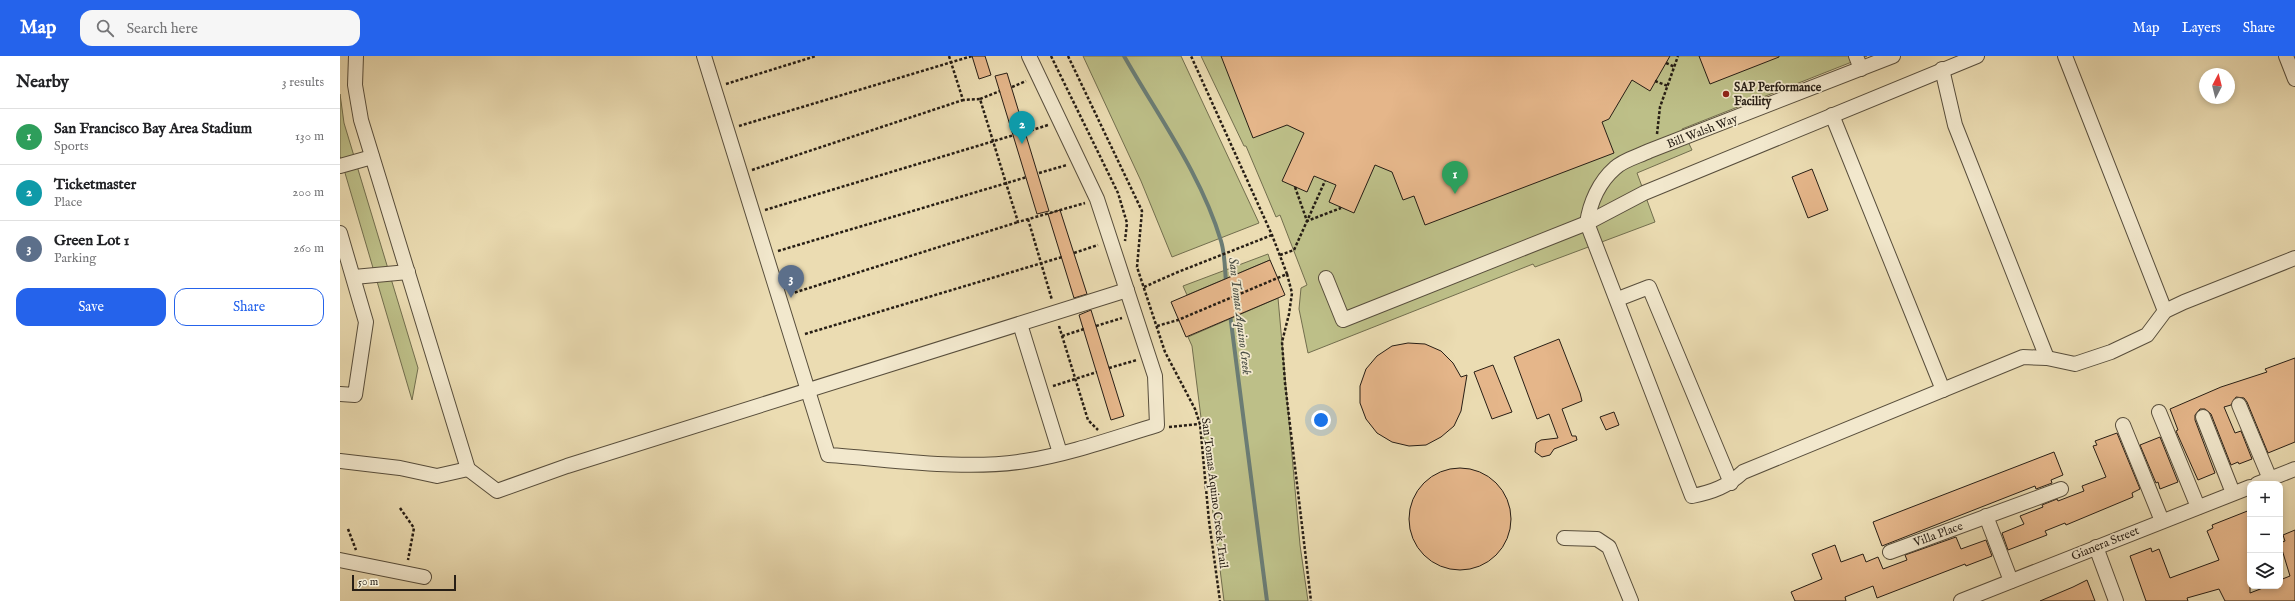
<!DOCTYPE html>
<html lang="en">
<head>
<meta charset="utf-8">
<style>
  body { margin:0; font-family:"IM FELL English",serif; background:#f6f6f6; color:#202124 }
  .controls { position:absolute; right:12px; bottom:12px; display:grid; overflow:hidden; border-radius:8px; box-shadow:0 2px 6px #0003 }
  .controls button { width:36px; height:36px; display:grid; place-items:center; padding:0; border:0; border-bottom:1px solid #e0e0e0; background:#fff; color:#202124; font:20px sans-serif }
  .compass { position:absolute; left:1859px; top:12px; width:36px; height:36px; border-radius:50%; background:#fff; box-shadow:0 2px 6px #0003; rotate:7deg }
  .scale { position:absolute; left:12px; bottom:10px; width:104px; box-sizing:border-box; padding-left:4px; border:2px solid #271e15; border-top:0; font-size:11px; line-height:14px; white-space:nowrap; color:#271e15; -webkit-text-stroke:3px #f2e8cd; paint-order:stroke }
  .you { position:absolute; left:981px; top:364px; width:14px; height:14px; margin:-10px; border:3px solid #fff; border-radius:50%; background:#1a73e8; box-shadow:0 0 0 6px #1a73e833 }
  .badge { display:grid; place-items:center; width:26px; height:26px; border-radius:50%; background:#2563eb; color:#fff; font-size:13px; font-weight:700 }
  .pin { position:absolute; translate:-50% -33px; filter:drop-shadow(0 1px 2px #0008) }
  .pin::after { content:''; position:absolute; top:21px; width:14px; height:12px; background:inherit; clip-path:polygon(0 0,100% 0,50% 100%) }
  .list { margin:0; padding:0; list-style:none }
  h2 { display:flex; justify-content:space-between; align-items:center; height:52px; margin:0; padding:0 16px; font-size:17px }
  h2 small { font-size:13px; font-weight:400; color:#757577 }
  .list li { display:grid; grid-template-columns:26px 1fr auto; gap:12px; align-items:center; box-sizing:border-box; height:56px; padding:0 16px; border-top:1px solid #e0e0e0 }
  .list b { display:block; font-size:15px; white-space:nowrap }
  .list p { margin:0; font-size:13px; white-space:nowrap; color:#757577 }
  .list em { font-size:13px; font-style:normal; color:#757577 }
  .actions { display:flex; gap:8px; padding:12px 16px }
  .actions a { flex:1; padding:9px 0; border:1px solid #2563eb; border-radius:12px; text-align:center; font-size:14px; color:#2563eb }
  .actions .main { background:#2563eb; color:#fff }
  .icon { flex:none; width:22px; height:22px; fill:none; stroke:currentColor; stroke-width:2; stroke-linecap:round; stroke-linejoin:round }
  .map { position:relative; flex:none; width:1955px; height:545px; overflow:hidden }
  header { display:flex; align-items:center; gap:24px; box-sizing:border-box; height:56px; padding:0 20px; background:#2563eb; color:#fff }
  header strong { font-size:19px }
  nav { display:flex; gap:22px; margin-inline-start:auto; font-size:14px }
  .search { width:280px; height:36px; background:#f6f6f6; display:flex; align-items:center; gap:10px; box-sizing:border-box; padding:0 14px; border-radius:12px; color:#757577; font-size:15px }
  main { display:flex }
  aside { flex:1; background:#fff }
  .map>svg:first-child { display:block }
  .green { fill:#bdbf88; stroke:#726e4e }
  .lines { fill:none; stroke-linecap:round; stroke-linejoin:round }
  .stream { stroke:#6b7c74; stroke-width:4 }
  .building { fill:#e5b68a; stroke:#271e15 }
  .minor-casing { stroke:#584e3c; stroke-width:16 }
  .path { stroke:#271e15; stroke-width:2.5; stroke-dasharray:3 2; stroke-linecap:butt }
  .minor { stroke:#f2e8cd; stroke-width:14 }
  .poi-dot { fill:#8f2418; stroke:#f2e8cd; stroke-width:1.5 }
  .labels { text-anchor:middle; stroke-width:3.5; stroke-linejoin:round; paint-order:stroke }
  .poi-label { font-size:12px; font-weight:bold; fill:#271e15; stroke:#f2e8cd; text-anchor:start }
  .street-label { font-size:12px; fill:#271e15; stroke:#f2e8cd }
  .water-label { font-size:13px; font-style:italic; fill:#494d44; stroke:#f2e8cd }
</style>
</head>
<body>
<header>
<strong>Map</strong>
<div class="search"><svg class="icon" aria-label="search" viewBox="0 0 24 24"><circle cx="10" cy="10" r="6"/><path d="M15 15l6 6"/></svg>Search here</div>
<nav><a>Map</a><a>Layers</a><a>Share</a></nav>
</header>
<main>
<aside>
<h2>Nearby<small>3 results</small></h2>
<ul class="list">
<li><span class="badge" style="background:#2e9e5b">1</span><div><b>San Francisco Bay Area Stadium</b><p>Sports</p></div><em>130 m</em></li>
<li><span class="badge" style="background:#0f9aa8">2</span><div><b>Ticketmaster</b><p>Place</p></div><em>200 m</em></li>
<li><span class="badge" style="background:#5c6f8a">3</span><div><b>Green Lot 1</b><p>Parking</p></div><em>260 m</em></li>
</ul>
<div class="actions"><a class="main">Save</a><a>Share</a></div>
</aside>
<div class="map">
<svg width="1955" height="545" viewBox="0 0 1955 545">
  <rect width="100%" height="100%" fill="#ebdcb2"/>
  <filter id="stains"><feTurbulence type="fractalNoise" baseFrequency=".005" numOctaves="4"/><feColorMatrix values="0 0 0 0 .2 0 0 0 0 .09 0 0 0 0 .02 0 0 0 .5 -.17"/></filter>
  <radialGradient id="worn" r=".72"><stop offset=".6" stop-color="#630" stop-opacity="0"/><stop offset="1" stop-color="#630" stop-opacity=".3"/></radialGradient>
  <g class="green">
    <path d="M743,0H841L919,167L832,201L801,125Z"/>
    <path d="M861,0H1527L1342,73L1352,94L1297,117L1315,166L1195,211L1193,208L968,297L959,253L961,232L967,229L940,159L936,161L906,90H904Z"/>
    <path d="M0,38L4,67L78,312L72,344L0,100Z"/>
    <path d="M928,198L930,204L847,239L843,230Z"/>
    <path d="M938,242L960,489L968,545H884L852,290L848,281Z"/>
  </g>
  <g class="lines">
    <g class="stream">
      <path d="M784,0C818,60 861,118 881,185C885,198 885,214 886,227"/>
      <path d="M890,258L927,545"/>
    </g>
  </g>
  <g class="building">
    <path d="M632,0H645L651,19L639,23Z"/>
    <path d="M881,0H1330L1310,35L1292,24L1269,63L1262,66L1274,97L1085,169L1074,140L1063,144L1052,116L1035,109L1014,157L989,146L996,129L974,120L967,136L942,125L964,77L947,69L913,82Z"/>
    <path d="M1359,0H1439V1L1370,28Z"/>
    <path d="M667,17L709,155L697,158L655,20Z"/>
    <path d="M1472,113L1488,154L1468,162L1452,121Z"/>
    <path d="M720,154L747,238L734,242L708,158Z"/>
    <path d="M930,204L945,239L846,281L831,246Z"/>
    <path d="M751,254L784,360L771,364L739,259Z"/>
    <path d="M1219,283L1240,337L1242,345L1222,353L1232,380H1236L1237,384L1214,393L1210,399L1202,401L1195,396L1196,387L1201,384L1218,382L1209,358L1197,363L1174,301Z"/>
    <path d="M1068,287L1085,288L1101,295L1113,307L1121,321L1127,319L1121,355L1114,370L1101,381L1086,389L1069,390L1052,386L1037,377L1026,363L1020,347V330L1026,313L1037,300L1052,290Z"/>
    <path d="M1955,302V386L1928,397L1907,346L1904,342L1896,341L1891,349L1884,351L1895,377L1901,375L1912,403L1899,408L1898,406L1891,409L1871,358L1865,353H1860L1855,359V364L1875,417L1858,424L1836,375L1838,374L1830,353L1881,331L1927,316L1925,313Z"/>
    <path d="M1153,309L1172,356L1152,363L1134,316Z"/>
    <path d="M1274,356L1279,369L1266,374L1260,361Z"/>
    <path d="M1777,377L1800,433L1792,437L1793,441L1726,469L1725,467L1705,475L1707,479L1668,494L1662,477L1684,468L1680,460L1703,451L1702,449L1717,443L1718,445L1744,435L1742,430L1766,421L1753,390L1757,389L1755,385Z"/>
    <path d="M1820,381L1838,426L1820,433L1818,426L1816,427L1800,389Z"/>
    <path d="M1714,396L1723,419L1711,424L1712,427L1696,433L1695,430L1542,490L1533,466Z"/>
    <circle cx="1120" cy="463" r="51"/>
    <path d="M1910,454V537L1928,530H1940V524L1950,520L1940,487L1945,485L1943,479L1955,474V545H1885L1879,533L1847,542L1848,545H1806L1790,500L1811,492L1812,496L1819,493L1830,522L1879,504L1867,475L1873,472L1872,469Z"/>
    <path d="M1616,481L1621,493L1646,484L1652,500L1626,510L1625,508L1537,542L1533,530L1505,541L1506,545H1455L1451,536L1482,523L1472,498L1495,489L1501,506L1523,498L1526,506L1538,501L1543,513L1567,504L1565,499Z"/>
    <path d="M1747,524L1755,545H1700L1733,531Z"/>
  </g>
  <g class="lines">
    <g class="minor-casing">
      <g id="minor">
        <path d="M16,0L15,29L21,64L128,413L157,435L227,410L787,234"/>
        <path d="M364,0L488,399C549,403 625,415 685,405C730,398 774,382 817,369L815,320L757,143L689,0"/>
        <path d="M1516,0L1521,13"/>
        <path d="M1725,0L1825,255"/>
        <path d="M1946,0L1955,23"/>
        <path d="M1602,13L1615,69L1707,302"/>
        <path d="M1492,59L1603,334"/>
        <path d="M0,110L32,101"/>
        <path d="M1247,167L1352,440C1373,436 1388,430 1403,416L1683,301L1707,302L1735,308L1771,296L1807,279L1825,255L1844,246L1955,202"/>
        <path d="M1247,167C1250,147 1259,126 1275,112C1283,104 1299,100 1309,95L1553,0"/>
        <path d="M0,177L26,266L15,339L0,338"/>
        <path d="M14,221L68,216"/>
        <path d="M986,222L1003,264L1247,167L1304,137L1637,0"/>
        <path d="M1278,243L1309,231L1391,427"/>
        <path d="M680,268L720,397"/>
        <path d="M1899,349L1930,423"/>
        <path d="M1819,356L1858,451"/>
        <path d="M1863,361L1893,437"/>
        <path d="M1783,369L1822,465"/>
        <path d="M0,405L60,412L97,420L128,413"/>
        <path d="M1917,428L1955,413"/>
        <path d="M1646,460L1671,525"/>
        <path d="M1224,482L1257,483L1269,491L1291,545"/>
        <path d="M1756,491L1776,545"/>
        <path d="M1550,496L1721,433"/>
        <path d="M0,504L84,521"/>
        <path d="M1621,545L1910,431"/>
      </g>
    </g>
    <g class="path">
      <path d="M609,0L623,44L640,43L678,166L745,147"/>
      <path d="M711,0L778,137L787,167L785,185"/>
      <path d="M728,0L802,155L797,211L825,296L855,353L860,368L869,465L880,545"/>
      <path d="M1326,7L1335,11"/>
      <path d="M1315,25L1328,30"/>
      <path d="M386,28L476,0"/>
      <path d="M672,31L686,25"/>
      <path d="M640,43L660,35"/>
      <path d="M399,70L632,0"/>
      <path d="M686,76L708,69"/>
      <path d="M1317,78L1320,51L1338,0"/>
      <path d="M412,114L623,44"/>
      <path d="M699,117L727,109"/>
      <path d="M955,131L967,165L1001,152"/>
      <path d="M425,154L674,79"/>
      <path d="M688,163L712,244"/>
      <path d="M438,195L687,121"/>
      <path d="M734,197L758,189"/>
      <path d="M940,199L954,194L985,125"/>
      <path d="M947,218L952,237L949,258L942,286L945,327L971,545"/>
      <path d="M804,231L838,216L932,179"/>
      <path d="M450,238L678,166"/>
      <path d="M719,270L748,364L758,374"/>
      <path d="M756,270L782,262"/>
      <path d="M817,270L838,264L947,218L932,179L851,0"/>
      <path d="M465,278L722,201"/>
      <path d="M722,280L744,273"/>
      <path d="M769,312L797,304"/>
      <path d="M713,330L757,316"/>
      <path d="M829,371L860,368"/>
      <path d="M60,452L74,472L68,504"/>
      <path d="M8,473L16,494"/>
    </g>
    <use href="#minor" class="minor"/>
  </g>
  <circle class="poi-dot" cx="1386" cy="38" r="4"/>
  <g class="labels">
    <g class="poi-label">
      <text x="1394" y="35">SAP Performance<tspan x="1394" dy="14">Facility</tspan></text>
    </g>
    <g class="street-label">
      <text transform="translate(1362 75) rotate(-21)" y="4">Bill Walsh Way</text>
      <text transform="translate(875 437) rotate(83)" y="4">San Tomas Aquino Creek Trail</text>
      <text transform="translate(1598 478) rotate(-20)" y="4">Villa Place</text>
      <text transform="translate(1765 487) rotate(-22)" y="4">Gianera Street</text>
    </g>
    <g class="water-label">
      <text transform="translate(901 260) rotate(83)" y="5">San Tomas Aquino Creek</text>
    </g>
  </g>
  <rect width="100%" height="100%" filter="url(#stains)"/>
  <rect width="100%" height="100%" fill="url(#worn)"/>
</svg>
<div class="controls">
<button>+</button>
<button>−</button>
<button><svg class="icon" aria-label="layers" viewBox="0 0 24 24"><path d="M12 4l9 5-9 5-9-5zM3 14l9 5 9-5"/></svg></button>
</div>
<svg class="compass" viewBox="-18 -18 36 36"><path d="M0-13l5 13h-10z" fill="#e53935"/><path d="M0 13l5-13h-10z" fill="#757577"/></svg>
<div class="scale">50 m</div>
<div class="you"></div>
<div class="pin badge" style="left:1115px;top:138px;background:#2e9e5b">1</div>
<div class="pin badge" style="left:682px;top:88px;background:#0f9aa8">2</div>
<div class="pin badge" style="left:451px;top:242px;background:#5c6f8a">3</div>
</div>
</main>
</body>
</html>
